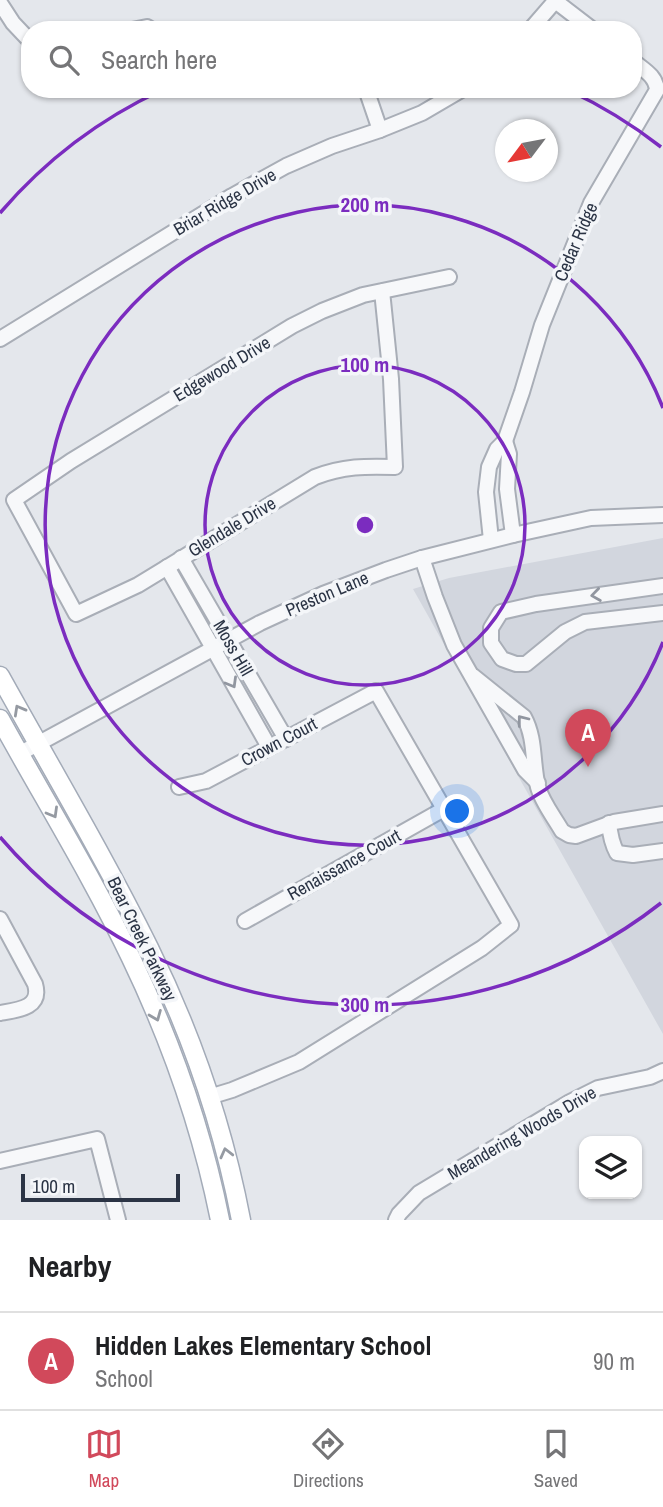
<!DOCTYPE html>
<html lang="en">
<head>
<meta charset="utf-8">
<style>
  body { margin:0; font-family:"Archivo Narrow",sans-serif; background:#f6f6f6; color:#202124 }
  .controls { position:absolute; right:21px; bottom:21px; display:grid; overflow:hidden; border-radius:14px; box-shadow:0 2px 5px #0004 }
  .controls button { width:63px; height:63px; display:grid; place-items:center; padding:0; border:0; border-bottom:2px solid #e0e0e0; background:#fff; color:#202124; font:35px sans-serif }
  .compass { position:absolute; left:495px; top:119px; width:63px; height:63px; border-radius:50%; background:#fff; box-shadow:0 2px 5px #0004; rotate:238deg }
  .scale { position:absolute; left:21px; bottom:18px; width:159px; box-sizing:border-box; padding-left:7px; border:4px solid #2b3445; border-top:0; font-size:19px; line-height:24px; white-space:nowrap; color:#2b3445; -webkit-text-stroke:5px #f4f6f9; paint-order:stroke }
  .you { position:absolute; left:458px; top:812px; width:24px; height:24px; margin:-18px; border:5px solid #fff; border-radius:50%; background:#1a73e8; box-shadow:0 0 0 10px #1a73e833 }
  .badge { display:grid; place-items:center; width:46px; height:46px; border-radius:50%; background:#d1495b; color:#fff; font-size:23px; font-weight:700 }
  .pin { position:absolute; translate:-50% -58px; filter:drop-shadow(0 2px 4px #0008) }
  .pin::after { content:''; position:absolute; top:37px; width:24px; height:21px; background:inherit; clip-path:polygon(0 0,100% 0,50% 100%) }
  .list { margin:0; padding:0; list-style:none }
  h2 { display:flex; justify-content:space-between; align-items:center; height:91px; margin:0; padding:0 28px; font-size:30px }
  h2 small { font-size:23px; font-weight:400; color:#757577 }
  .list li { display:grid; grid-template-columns:46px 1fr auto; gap:21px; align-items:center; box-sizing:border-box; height:98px; padding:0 28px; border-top:2px solid #e0e0e0 }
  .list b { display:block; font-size:26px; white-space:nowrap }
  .list p { margin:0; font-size:23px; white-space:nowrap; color:#757577 }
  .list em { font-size:23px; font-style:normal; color:#757577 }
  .icon { flex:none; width:38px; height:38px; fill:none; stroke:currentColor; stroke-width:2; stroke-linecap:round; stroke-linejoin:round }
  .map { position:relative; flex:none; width:663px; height:1220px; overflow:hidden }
  .search { position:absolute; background:#fff; box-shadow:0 2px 5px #0004; left:21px; right:21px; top:21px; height:77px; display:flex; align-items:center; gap:18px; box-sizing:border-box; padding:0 24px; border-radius:28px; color:#757577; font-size:26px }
  .sheet { height:189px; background:#fff }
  nav { display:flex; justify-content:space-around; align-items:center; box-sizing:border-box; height:98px; border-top:2px solid #e0e0e0; background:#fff; font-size:19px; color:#757577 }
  nav a { display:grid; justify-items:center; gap:4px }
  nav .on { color:#d1495b }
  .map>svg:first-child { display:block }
  .built { fill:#d2d6de }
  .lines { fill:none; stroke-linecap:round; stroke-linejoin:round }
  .minor-casing { stroke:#a9aeb7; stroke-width:18 }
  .major-casing { stroke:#a3abb8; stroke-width:21 }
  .minor { stroke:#f7f8fa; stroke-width:14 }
  .major { stroke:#fff; stroke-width:18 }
  .oneway { stroke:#9196a0 }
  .oneway2 { stroke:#959aa2 }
  .ring { fill:none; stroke:#7b2cbf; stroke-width:3.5 }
  .labels { text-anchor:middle; stroke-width:7; stroke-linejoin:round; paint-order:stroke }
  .street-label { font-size:18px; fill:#2b3445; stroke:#f4f6f9 }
  .centre { fill:#7b2cbf; stroke:#f4f6f9; stroke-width:3.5 }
  .ring-label { font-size:21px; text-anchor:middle; font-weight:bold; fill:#7b2cbf; stroke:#f4f6f9; stroke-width:7; stroke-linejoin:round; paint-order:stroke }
</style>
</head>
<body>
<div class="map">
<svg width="663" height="1220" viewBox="0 0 663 1220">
  <rect width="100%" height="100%" fill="#e4e7ec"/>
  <path class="built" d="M663,538V1034L413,589L449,578Z"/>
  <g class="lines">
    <g class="minor-casing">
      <g id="minor">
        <path d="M554,0L593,30"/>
        <path d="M0,3L13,23L30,41"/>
        <path d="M132,30L147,27L152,30"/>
        <path d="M530,30L556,0"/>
        <path d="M78,89H96"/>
        <path d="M366,89L380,130"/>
        <path d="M382,291L391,379L395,467C366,466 343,466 315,477L138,585L76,614L14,500L71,461L292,326L322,311L363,295L449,277"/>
        <path d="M0,339L232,196L286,166L332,146L380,130L422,113L463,89"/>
        <path d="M505,441L509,454L507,489L513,535"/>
        <path d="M491,540L486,492L489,467L497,449L505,441L522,392L542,325L591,203L657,90C656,76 644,70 633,61"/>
        <path d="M181,558L286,739"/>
        <path d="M422,558L435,597L454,645L525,770L538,783"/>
        <path d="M167,567L269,747"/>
        <path d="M663,586L536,604L501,612L491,628V643L502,659L516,664H526L565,632L585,622L663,613"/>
        <path d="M473,676L524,717C536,739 532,763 538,787C542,802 554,817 562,831L569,835L576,836L614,822L663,814"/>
        <path d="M19,754L260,623L323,594L386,570L422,558L513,535L591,518L663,515"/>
        <path d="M179,787L206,781L376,691L511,925L482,948L299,1062L232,1090L209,1097"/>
        <path d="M609,823C610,834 612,844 617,853L633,855L663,851"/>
        <path d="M0,919L35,984C42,1008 18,1010 0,1013"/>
        <path d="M245,921L444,809"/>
        <path d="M0,1161L97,1139L118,1220"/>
        <path d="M396,1220L399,1214L419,1193L570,1102L598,1088L650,1077L663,1071"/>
      </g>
    </g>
    <g class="major-casing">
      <g id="major">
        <path d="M0,676C50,766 103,855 149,948C191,1033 223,1126 241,1220"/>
        <path d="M0,719C44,799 92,876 131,958C171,1041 202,1130 220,1220"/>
      </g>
    </g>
    <use href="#minor" class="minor"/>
    <use href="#major" class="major"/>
  </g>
  <defs><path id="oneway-chevron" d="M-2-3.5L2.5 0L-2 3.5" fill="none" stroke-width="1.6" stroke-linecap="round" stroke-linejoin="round" transform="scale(1.75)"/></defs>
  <g class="oneway">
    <use href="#oneway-chevron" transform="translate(596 595) rotate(172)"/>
    <use href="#oneway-chevron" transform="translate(232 683) rotate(60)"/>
    <use href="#oneway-chevron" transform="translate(522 720) rotate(-128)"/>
  </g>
  <g class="oneway2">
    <use href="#oneway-chevron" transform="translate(19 710) rotate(-119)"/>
    <use href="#oneway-chevron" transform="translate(53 813) rotate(60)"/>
    <use href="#oneway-chevron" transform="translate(156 1016) rotate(68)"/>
    <use href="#oneway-chevron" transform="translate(226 1153) rotate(-104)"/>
  </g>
  <g class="ring">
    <circle cx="365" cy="525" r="160"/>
    <path d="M663 642A320 320 0 1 1 663 408"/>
    <path d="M661 903A480 480 0 0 1 0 837M0 213A480 480 0 0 1 162 90M568 90A480 480 0 0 1 661 147"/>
  </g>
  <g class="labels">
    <g class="street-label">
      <text transform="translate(225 202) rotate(-30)" y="6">Briar Ridge Drive</text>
      <text transform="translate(576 242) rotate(-67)" y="6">Cedar Ridge</text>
      <text transform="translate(222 369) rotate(-31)" y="6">Edgewood Drive</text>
      <text transform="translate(232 527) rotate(-31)" y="6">Glendale Drive</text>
      <text transform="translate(327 594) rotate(-23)" y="6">Preston Lane</text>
      <text transform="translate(233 648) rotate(60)" y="6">Moss Hill</text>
      <text transform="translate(279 742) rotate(-28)" y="6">Crown Court</text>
      <text transform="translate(344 865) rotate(-29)" y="6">Renaissance Court</text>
      <text transform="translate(142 939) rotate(64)" y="6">Bear Creek Parkway</text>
      <text transform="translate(522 1133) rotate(-30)" y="6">Meandering Woods Drive</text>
    </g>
  </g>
  <circle cx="365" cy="525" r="10" class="centre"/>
  <g class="ring-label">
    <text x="365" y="212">200 m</text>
    <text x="365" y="372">100 m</text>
    <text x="365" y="1012">300 m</text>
  </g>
</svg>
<div class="controls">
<button><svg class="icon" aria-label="layers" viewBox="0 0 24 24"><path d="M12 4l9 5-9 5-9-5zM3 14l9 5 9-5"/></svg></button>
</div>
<svg class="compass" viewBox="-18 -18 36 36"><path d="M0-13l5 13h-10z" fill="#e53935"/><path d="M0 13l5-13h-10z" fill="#757577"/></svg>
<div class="scale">100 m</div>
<div class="you"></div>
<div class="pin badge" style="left:588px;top:767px">A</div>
<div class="search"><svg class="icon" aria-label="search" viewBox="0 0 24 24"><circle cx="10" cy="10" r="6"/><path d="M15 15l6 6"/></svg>Search here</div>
</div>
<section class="sheet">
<h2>Nearby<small></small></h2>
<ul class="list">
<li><span class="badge">A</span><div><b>Hidden Lakes Elementary School</b><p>School</p></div><em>90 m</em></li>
</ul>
</section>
<nav>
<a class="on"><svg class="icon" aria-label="map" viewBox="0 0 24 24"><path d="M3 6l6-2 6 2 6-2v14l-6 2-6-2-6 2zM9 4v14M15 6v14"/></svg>Map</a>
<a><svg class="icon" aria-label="directions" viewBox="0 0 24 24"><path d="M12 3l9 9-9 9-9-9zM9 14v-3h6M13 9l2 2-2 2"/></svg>Directions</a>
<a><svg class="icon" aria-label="saved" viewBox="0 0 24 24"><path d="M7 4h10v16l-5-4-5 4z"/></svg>Saved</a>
</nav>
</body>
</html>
